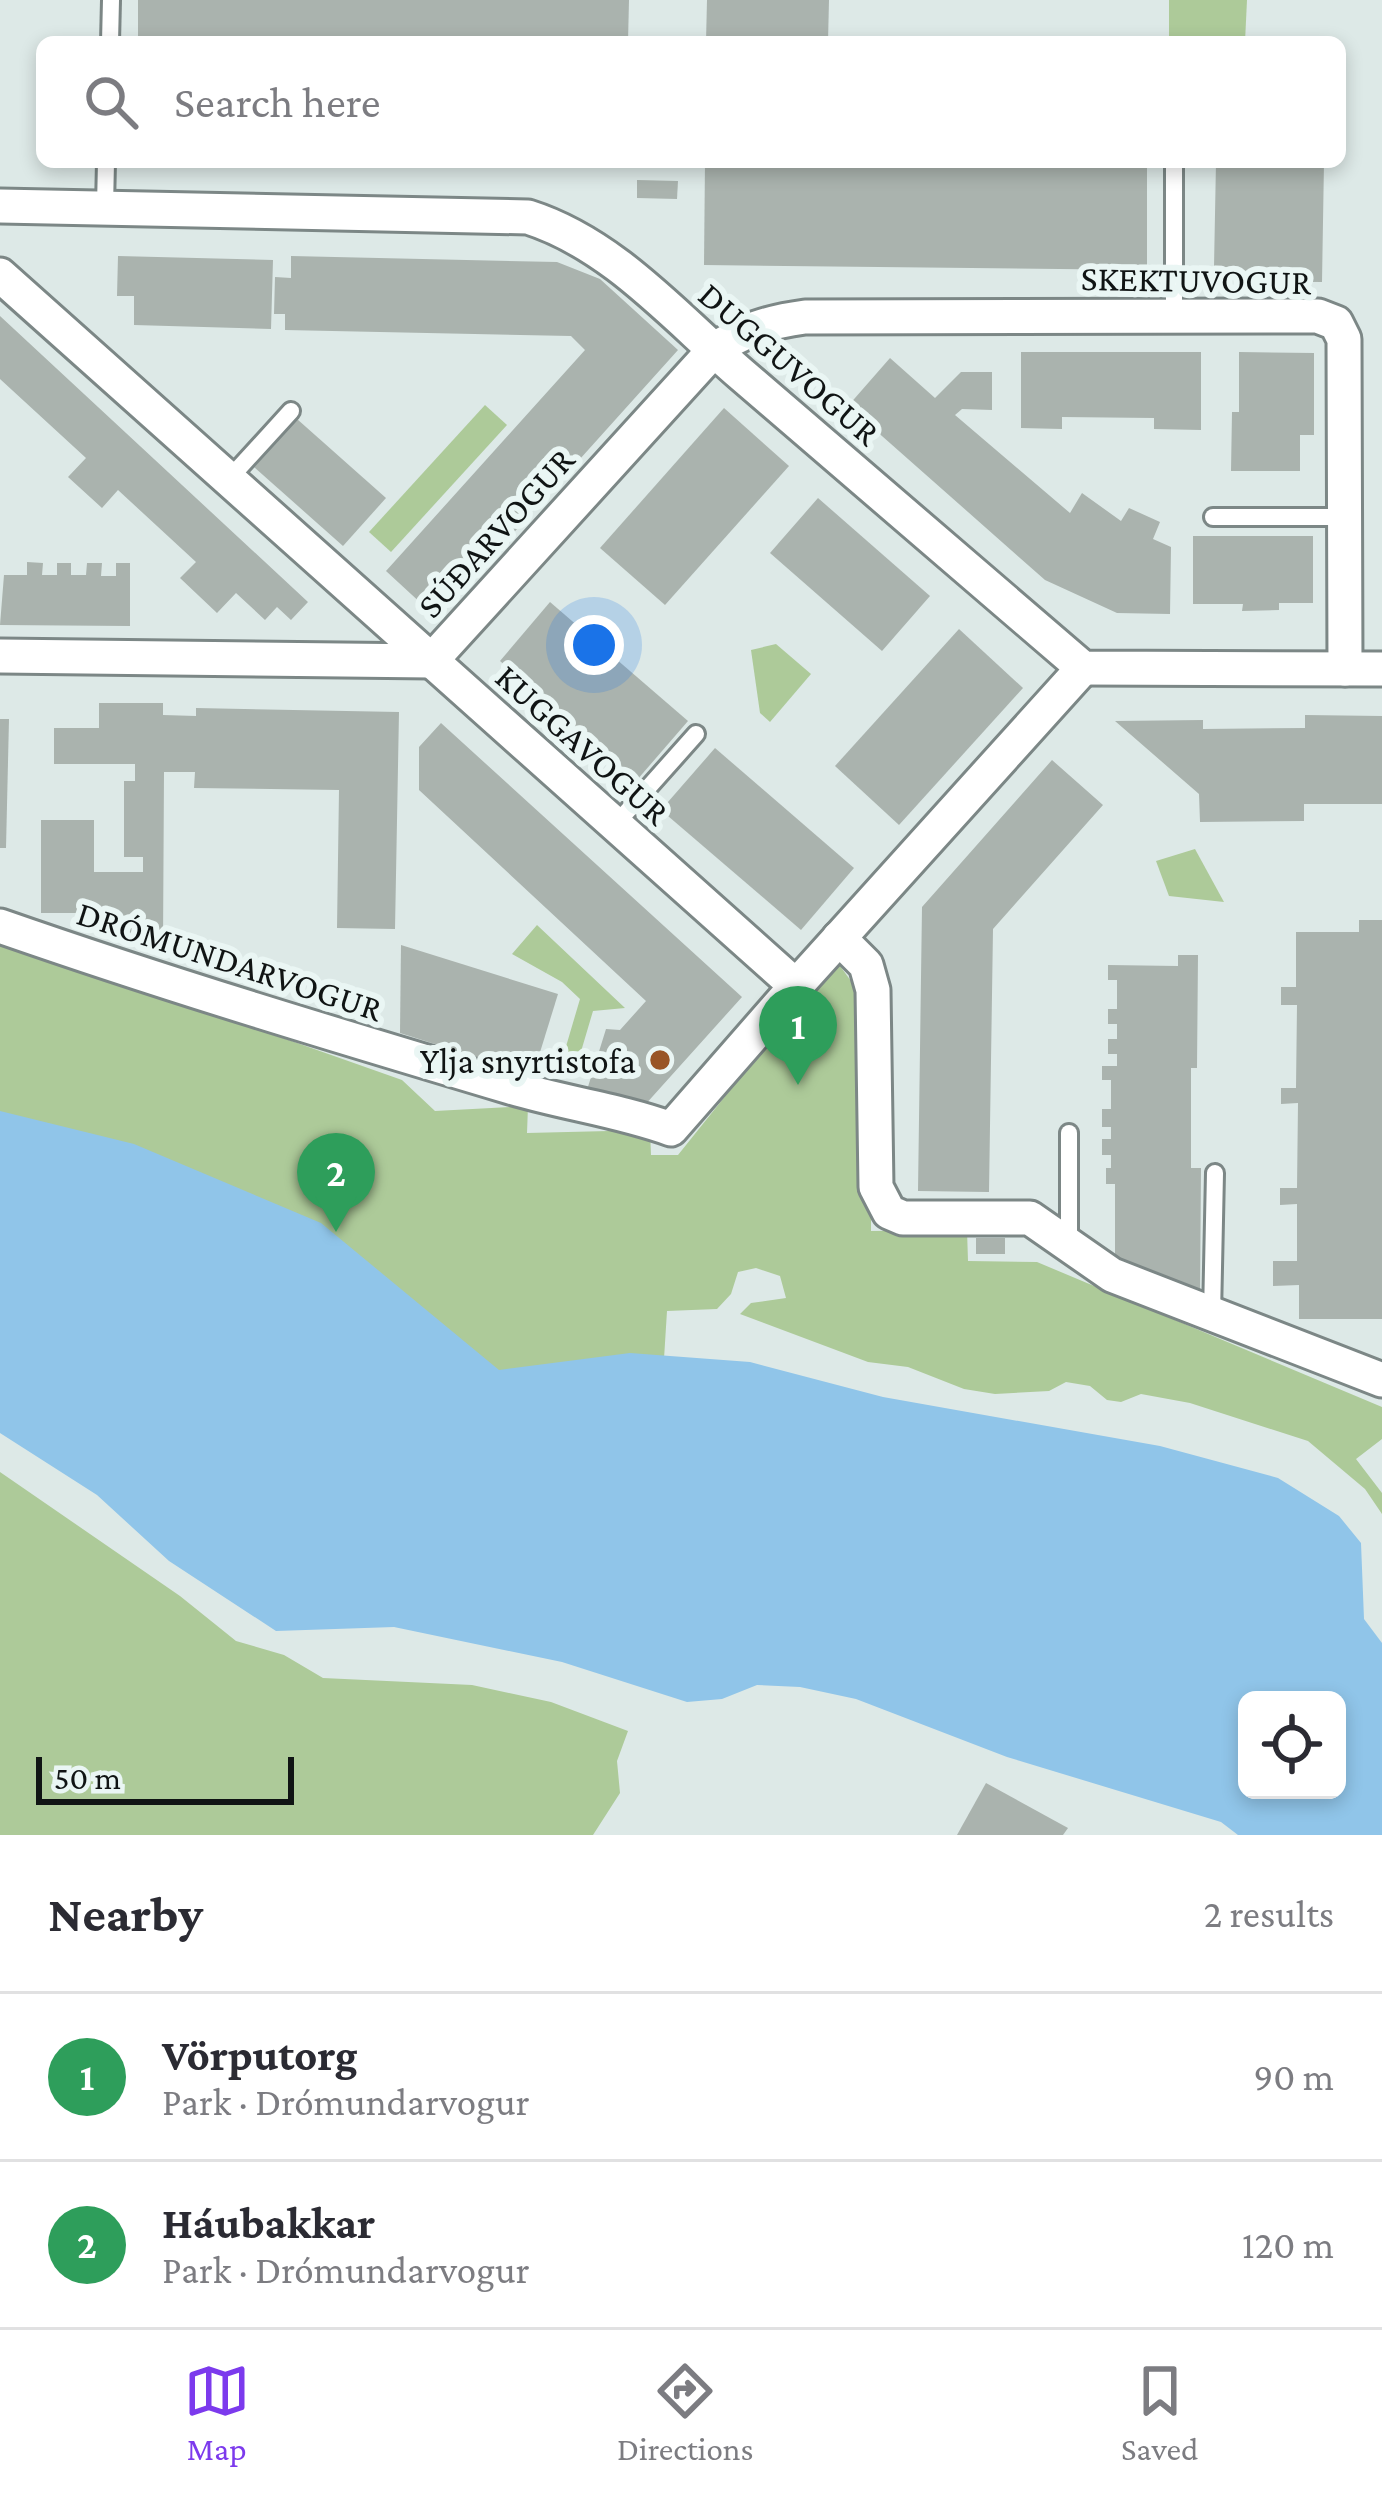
<!DOCTYPE html>
<html lang="en">
<head>
<meta charset="utf-8">
<style>
  body { margin:0; font-family:"Crimson Pro",serif; background:#f2f2f3; color:#2b2b33 }
  .controls { position:absolute; right:36px; bottom:36px; display:grid; overflow:hidden; border-radius:18px; box-shadow:0 6px 18px #0003 }
  .controls button { width:108px; height:108px; display:grid; place-items:center; padding:0; border:0; border-bottom:3px solid #e1e1e2; background:#fff; color:#2b2b33; font:60px sans-serif }
  .scale { position:absolute; left:36px; bottom:30px; width:258px; box-sizing:border-box; padding-left:12px; border:6px solid #101414; border-top:0; font-size:33px; line-height:42px; white-space:nowrap; color:#101414; -webkit-text-stroke:9px #eaf6f4; paint-order:stroke }
  .you { position:absolute; left:594px; top:645px; width:42px; height:42px; margin:-30px; border:9px solid #fff; border-radius:50%; background:#1a73e8; box-shadow:0 0 0 18px #1a73e833 }
  .badge { display:grid; place-items:center; width:78px; height:78px; border-radius:50%; background:#7c3aed; color:#fff; font-size:39px; font-weight:700 }
  .pin { position:absolute; translate:-50% -99px; filter:drop-shadow(0 3px 6px #0008) }
  .pin::after { content:''; position:absolute; top:63px; width:42px; height:36px; background:inherit; clip-path:polygon(0 0,100% 0,50% 100%) }
  .list { margin:0; padding:0; list-style:none }
  h2 { display:flex; justify-content:space-between; align-items:center; height:156px; margin:0; padding:0 48px; font-size:51px }
  h2 small { font-size:39px; font-weight:400; color:#7c7c81 }
  .list li { display:grid; grid-template-columns:78px 1fr auto; gap:36px; align-items:center; box-sizing:border-box; height:168px; padding:0 48px; border-top:3px solid #e1e1e2 }
  .list b { display:block; font-size:45px; white-space:nowrap }
  .list p { margin:0; font-size:39px; white-space:nowrap; color:#7c7c81 }
  .list em { font-size:39px; font-style:normal; color:#7c7c81 }
  .icon { flex:none; width:66px; height:66px; fill:none; stroke:currentColor; stroke-width:2; stroke-linecap:round; stroke-linejoin:round }
  .map { position:relative; flex:none; width:1382px; height:1835px; overflow:hidden }
  .search { position:absolute; background:#fff; box-shadow:0 6px 18px #0003; left:36px; right:36px; top:36px; height:132px; display:flex; align-items:center; gap:30px; box-sizing:border-box; padding:0 42px; border-radius:18px; color:#7c7c81; font-size:45px }
  .sheet { height:492px; background:#fff }
  nav { display:flex; justify-content:space-around; align-items:center; box-sizing:border-box; height:168px; border-top:3px solid #e1e1e2; background:#fff; font-size:33px; color:#7c7c81 }
  nav a { display:grid; justify-items:center; gap:6px }
  nav .on { color:#7c3aed }
  .map>svg:first-child { display:block }
  .green { fill:#adca99 }
  .water { fill:#90c5e9; fill-rule:evenodd }
  .building { fill:#aab3ae }
  .lines { fill:none; stroke-linecap:round; stroke-linejoin:round }
  .service-casing { stroke:#7c8786; stroke-width:22 }
  .minor-casing { stroke:#7c8786; stroke-width:39 }
  .service { stroke:#fff; stroke-width:16 }
  .minor { stroke:#fff; stroke-width:33 }
  .poi-dot { fill:#995526; stroke:#eaf6f4; stroke-width:4.5 }
  .labels { text-anchor:middle; stroke-width:12; stroke-linejoin:round; paint-order:stroke }
  .street-label { font-size:36px; fill:#101414; stroke:#eaf6f4 }
  .poi-label { font-size:36px; fill:#101414; stroke:#eaf6f4; text-anchor:end }
</style>
</head>
<body>
<div class="map">
<svg width="1382" height="1835" viewBox="0 0 1382 1835">
  <rect width="100%" height="100%" fill="#dde9e7"/>
  <g class="green">
    <path d="M1169,0H1247L1245,42H1169Z"/>
    <path d="M485,405L507,425L391,552L369,532Z"/>
    <path d="M776,644L811,674L770,722L760,713L751,650Z"/>
    <path d="M1195,849L1224,902L1169,896L1156,861Z"/>
    <path d="M537,925L625,1008L593,1011L577,1065L562,1060L580,999L562,982L512,954Z"/>
    <path d="M0,938L402,1080L435,1111L528,1106L527,1133L650,1130L651,1155H678L835,959L856,988L861,1005L865,1206L871,1207V1231L967,1230L968,1261L1037,1262L1382,1407V1439L1356,1459L1382,1493V1514L1365,1489L1308,1441L1190,1403L1141,1394L1121,1402L1107,1400L1090,1386L1066,1382L1049,1391L995,1394L964,1389L908,1367L868,1362L740,1314L751,1303L786,1298L780,1276L756,1268L738,1272L731,1294L717,1309L667,1311L650,1582L0,1279Z"/>
    <path d="M0,1472L180,1596L236,1641L284,1655L323,1678L472,1685L551,1702L628,1731L617,1761L620,1793L593,1835H0Z"/>
  </g>
  <path class="water" d="M0,1111L134,1144L321,1223L499,1370L630,1353L750,1362L883,1397L1160,1446L1278,1478L1339,1516L1361,1543L1364,1619L1382,1643V1835H1238L1221,1822L1007,1757L856,1699L800,1687L757,1685L722,1699L687,1702L562,1662L394,1627L276,1631L169,1561L97,1495L0,1433ZM1247,1700H1337V1790H1247Z"/>
  <g class="building">
    <path d="M138,0H629L628,42H138Z"/>
    <path d="M707,0H829L828,42H706Z"/>
    <path d="M705,162H1147V270L704,265Z"/>
    <path d="M1216,162H1324L1322,282L1237,281V267H1214Z"/>
    <path d="M637,180L678,181L677,199L637,198Z"/>
    <path d="M118,256L273,260L271,329L134,325V296H117Z"/>
    <path d="M291,256L557,262L600,279L678,350L437,618L386,571L585,350L571,336L285,330V314H274L275,277L291,278Z"/>
    <path d="M0,316L308,602L291,620L277,607L265,620L236,593L217,613L180,578L196,562L118,490L102,508L68,477L86,458L0,379Z"/>
    <path d="M1021,352H1201V430L1154,429V418L1062,417V429L1021,428Z"/>
    <path d="M1239,352L1314,353V435H1300V471H1231L1232,412H1239Z"/>
    <path d="M890,358L935,398L961,372H992V410L962,409L955,415L1070,513L1082,493L1121,521L1129,508L1160,522L1153,539L1171,547L1170,614L1117,613L1045,580L848,406Z"/>
    <path d="M724,408L789,466L665,605L600,548Z"/>
    <path d="M297,419L386,498L343,546L254,467Z"/>
    <path d="M818,498L930,596L882,651L770,553Z"/>
    <path d="M1193,536H1313V603H1279V610L1242,611L1243,604H1193Z"/>
    <path d="M27,562L43,563L42,575H57V563H71V575H86L87,563H102L101,576H116V563H130V626L0,625L4,575H27Z"/>
    <path d="M550,602L688,721L637,780L500,661Z"/>
    <path d="M959,629L1023,688L899,825L835,766Z"/>
    <path d="M99,703H163V715L196,716V708L399,712L395,929L337,928L339,790L194,788L195,772H164L163,943H124V936H107V913H41V820H94V872H143V857H124V781H135V764H54V728H99Z"/>
    <path d="M1305,715L1382,716V804H1304V821L1200,822L1199,794L1115,721L1203,720V729L1305,728Z"/>
    <path d="M0,719H9L6,848H0Z"/>
    <path d="M441,723L742,997L644,1106L587,1090L606,1029L620,1030L646,1001L419,790V747Z"/>
    <path d="M715,748L854,868L801,930L661,810Z"/>
    <path d="M1052,760L1103,805L993,929L989,1192L918,1191L922,907Z"/>
    <path d="M1359,920H1382V1319H1299V1285L1273,1286V1261H1297V1204L1280,1205V1188H1297L1298,1103L1281,1104V1088H1296L1297,1005H1281V987H1296V932H1359Z"/>
    <path d="M401,945L558,994L533,1075L400,1033Z"/>
    <path d="M1178,955H1198L1197,1068H1191V1168H1201L1200,1299L1115,1265V1184H1106V1168H1111V1155H1102V1139H1111V1127H1102V1109H1111V1080H1102V1066H1117V1054H1108V1039H1117V1024H1108V1009H1117V980H1108V965L1178,966Z"/>
    <rect x="976" y="1238" width="29" height="16"/>
    <path d="M986,1783L1068,1828L1063,1835H957Z"/>
  </g>
  <g class="lines">
    <g class="service-casing">
      <g id="service">
        <path d="M110,42L111,0"/>
        <path d="M1174,162V316"/>
        <path d="M105,206L106,162"/>
        <path d="M228,480L291,411"/>
        <path d="M1213,517H1344"/>
        <path d="M615,825L696,734"/>
        <path d="M1069,1245V1133"/>
        <path d="M1212,1315L1215,1173"/>
      </g>
    </g>
    <g class="minor-casing">
      <g id="minor">
        <path d="M0,206L528,217C613,244 675,317 741,374C855,472 969,570 1083,668L1382,669"/>
        <path d="M0,275L796,986L1083,668"/>
        <path d="M0,656L431,661L714,350C744,330 768,322 805,317L1318,316L1336,323L1344,339L1345,669"/>
        <path d="M0,926C169,985 339,1036 510,1087C563,1103 619,1110 671,1129L796,986"/>
        <path d="M839,938L866,965L873,990L876,1187L889,1212L903,1218H1030L1112,1275L1382,1380"/>
      </g>
    </g>
    <use href="#service" class="service"/>
    <use href="#minor" class="minor"/>
  </g>
  <circle class="poi-dot" cx="660" cy="1060" r="12"/>
  <g class="labels">
    <g class="street-label">
      <text transform="translate(1196 279) rotate(1)" y="13">SKEKTUVOGUR</text>
      <text transform="translate(790 363) rotate(41)" y="13">DUGGUVOGUR</text>
      <text transform="translate(495 532) rotate(-48)" y="13">SÚÐARVOGUR</text>
      <text transform="translate(583 744) rotate(42)" y="13">KUGGAVOGUR</text>
      <text transform="translate(230 960) rotate(18)" y="13">DRÓMUNDARVOGUR</text>
    </g>
    <g class="poi-label">
      <text x="636" y="1073">Ylja snyrtistofa</text>
    </g>
  </g>
</svg>
<div class="controls">
<button><svg class="icon" aria-label="locate" viewBox="0 0 24 24"><circle cx="12" cy="12" r="6"/><path d="M12 2v4M12 18v4M2 12h4M18 12h4"/></svg></button>
</div>
<div class="scale">50 m</div>
<div class="you"></div>
<div class="pin badge" style="left:798px;top:1085px;background:#2e9e5b">1</div>
<div class="pin badge" style="left:336px;top:1232px;background:#2e9e5b">2</div>
<div class="search"><svg class="icon" aria-label="search" viewBox="0 0 24 24"><circle cx="10" cy="10" r="6"/><path d="M15 15l6 6"/></svg>Search here</div>
</div>
<section class="sheet">
<h2>Nearby<small>2 results</small></h2>
<ul class="list">
<li><span class="badge" style="background:#2e9e5b">1</span><div><b>Vörputorg</b><p>Park · Drómundarvogur</p></div><em>90 m</em></li>
<li><span class="badge" style="background:#2e9e5b">2</span><div><b>Háubakkar</b><p>Park · Drómundarvogur</p></div><em>120 m</em></li>
</ul>
</section>
<nav>
<a class="on"><svg class="icon" aria-label="map" viewBox="0 0 24 24"><path d="M3 6l6-2 6 2 6-2v14l-6 2-6-2-6 2zM9 4v14M15 6v14"/></svg>Map</a>
<a><svg class="icon" aria-label="directions" viewBox="0 0 24 24"><path d="M12 3l9 9-9 9-9-9zM9 14v-3h6M13 9l2 2-2 2"/></svg>Directions</a>
<a><svg class="icon" aria-label="saved" viewBox="0 0 24 24"><path d="M7 4h10v16l-5-4-5 4z"/></svg>Saved</a>
</nav>
</body>
</html>
